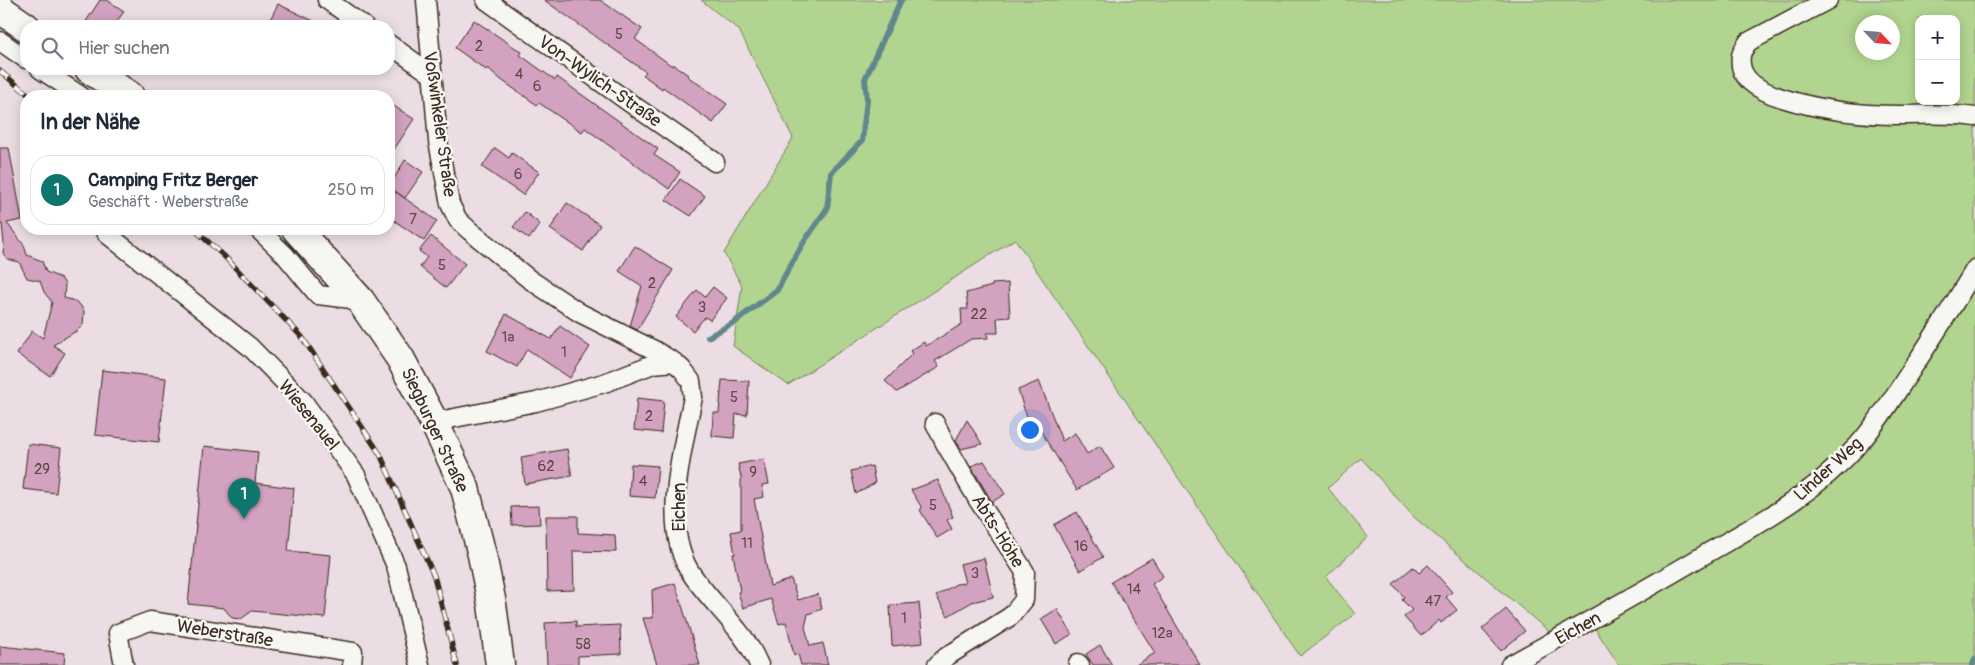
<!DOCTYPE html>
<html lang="de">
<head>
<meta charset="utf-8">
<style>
  body { margin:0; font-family:Pangolin,sans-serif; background:#f6f6f7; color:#1f2937 }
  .controls { position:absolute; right:15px; top:15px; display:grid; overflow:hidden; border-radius:10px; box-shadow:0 2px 12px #0003 }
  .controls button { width:45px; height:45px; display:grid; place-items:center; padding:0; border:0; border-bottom:1px solid #e0e1e3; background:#fff; color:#1f2937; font:25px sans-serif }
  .compass { position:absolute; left:1855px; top:15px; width:45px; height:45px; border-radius:50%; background:#fff; box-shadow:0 2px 12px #0003; rotate:116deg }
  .you { position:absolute; left:1029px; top:429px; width:18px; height:18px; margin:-12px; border:4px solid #fff; border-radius:50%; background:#1a73e8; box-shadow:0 0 0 8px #1a73e833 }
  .badge { display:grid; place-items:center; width:32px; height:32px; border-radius:50%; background:#0f766e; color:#fff; font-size:16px; font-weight:700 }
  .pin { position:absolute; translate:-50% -41px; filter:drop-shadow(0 1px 2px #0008) }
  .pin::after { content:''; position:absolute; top:26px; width:18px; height:15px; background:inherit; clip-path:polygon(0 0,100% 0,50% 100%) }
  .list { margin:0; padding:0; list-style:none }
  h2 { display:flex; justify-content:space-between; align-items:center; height:65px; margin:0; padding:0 20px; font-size:21px }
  h2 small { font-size:16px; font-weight:400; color:#747a83 }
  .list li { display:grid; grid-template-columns:32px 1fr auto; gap:15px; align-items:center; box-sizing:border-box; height:70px; margin:0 10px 10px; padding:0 10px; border:1px solid #e0e1e3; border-radius:20px }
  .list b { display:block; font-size:19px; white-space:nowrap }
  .list p { margin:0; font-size:16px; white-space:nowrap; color:#747a83 }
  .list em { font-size:16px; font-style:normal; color:#747a83 }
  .icon { flex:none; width:28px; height:28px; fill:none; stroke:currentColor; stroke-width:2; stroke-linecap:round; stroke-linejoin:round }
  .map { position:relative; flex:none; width:1975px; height:665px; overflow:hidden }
  .search { position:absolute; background:#fff; box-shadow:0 2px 12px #0003; left:20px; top:20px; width:375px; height:55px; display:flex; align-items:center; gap:12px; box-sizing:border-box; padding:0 18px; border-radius:20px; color:#747a83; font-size:19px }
  .panel { position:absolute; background:#fff; box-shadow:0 2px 12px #0003; left:20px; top:90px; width:375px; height:145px; border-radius:20px }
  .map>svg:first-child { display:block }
  .green { fill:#b1d590; stroke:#768057; fill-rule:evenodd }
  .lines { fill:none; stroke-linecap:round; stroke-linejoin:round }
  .stream { stroke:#60888c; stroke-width:6 }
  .building { fill:#d2a2c0; stroke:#3b2a1e }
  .street-casing { stroke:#3b2a1e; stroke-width:21 }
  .primary-casing { stroke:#3b2a1e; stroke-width:31 }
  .street { stroke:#f6f6f2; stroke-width:18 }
  .primary { stroke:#f6f6f2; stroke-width:28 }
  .rail-casing { stroke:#3b2a1e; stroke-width:5.5 }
  .rail { stroke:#f6f6f2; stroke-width:4; stroke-dasharray:11; stroke-linecap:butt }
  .labels { text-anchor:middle; stroke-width:5; stroke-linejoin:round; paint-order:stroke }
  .number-label { font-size:15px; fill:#614846 }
  .street-label { font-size:18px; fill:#3b2a1e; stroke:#f6f6f2 }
</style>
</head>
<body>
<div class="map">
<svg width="1975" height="665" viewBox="0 0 1975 665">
  <rect width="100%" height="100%" fill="#ebdde3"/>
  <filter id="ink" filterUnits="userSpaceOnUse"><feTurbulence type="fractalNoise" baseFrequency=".02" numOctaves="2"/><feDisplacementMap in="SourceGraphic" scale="10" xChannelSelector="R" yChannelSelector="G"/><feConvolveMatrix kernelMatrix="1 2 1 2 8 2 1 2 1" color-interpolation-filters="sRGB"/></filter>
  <g filter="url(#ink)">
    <path class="green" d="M701,0H1975V665H1619L1586,615L1552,634L1414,517L1361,458L1328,488L1368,537L1326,577L1355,614L1300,656L1015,239L788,385L733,346L742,286L724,253L793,138L739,30ZM1919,19H1956V101H1919ZM1862,22H1892V52H1862Z"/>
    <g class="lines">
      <g class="stream">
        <path d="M708,337L735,322L777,290L803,243L827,209L831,173L862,141L867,100L865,79L901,0"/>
        <path d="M1973,665L1975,659"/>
      </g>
    </g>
    <g class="building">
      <path d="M100,0H107L124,11L114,26H83Z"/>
      <path d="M544,0H600L642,29L635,39L672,66L673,64L688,75L687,76L727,104L713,123L663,87L662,89L643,75L646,72Z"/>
      <path d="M278,4L324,26H267Z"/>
      <path d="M474,20L514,47L522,52L520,55L555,80L557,77L658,149L654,155L680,172L669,189L585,128L582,132L539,103L537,105L500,79L488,68L486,70L455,48Z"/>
      <path d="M389,103L414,119L389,157Z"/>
      <path d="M0,148H9L22,220L7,223L24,245L27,255L42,261L46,272L61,278L65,284L64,298L75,301L80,305L84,311L83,325L78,330L53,345L65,353L50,376L17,354L32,331L43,338L52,302L44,292L40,281L27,278L19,262L7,259L3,253L4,244L2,224H0Z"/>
      <path d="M495,148L509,158L512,153L539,172L523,195L482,167Z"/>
      <path d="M405,160L423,172L405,198L389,187Z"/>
      <path d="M680,179L705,196L691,216L666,200Z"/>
      <path d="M396,192L437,221L424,241L389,217V202Z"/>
      <path d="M567,203L600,225L583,251L550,229Z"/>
      <path d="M525,212L540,224L529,239L513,227Z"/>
      <path d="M431,236L465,264L446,288L420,267L427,257L419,251Z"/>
      <path d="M635,246L673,270L637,330L630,326L642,286L619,271Z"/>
      <path d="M1008,283L1010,317L997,318L998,333H987L988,338L971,339L935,361L939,367L897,392L885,381L912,354L910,351L924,342L926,346L962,324L961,309H968L966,293L992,286V284Z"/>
      <path d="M713,287L727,298L710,320L705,317L693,331L676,317L697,290L705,297Z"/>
      <path d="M506,314L551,339L560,326L590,347L570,378L527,349L517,367L487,351Z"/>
      <path d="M102,370L166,378L159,442L95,435Z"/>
      <path d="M722,380L749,381L747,415L736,414L734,438L712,436L713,413H719Z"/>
      <path d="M1039,381L1062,441L1075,433L1087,454L1100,446L1114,468L1077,490L1037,425L1032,428L1024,409L1018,390Z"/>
      <path d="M637,398L664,401L661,433L634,430Z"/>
      <path d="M967,420L982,444L961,449L956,440Z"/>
      <path d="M28,444L61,448L56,493L23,489Z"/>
      <path d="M204,446L258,452L255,483L294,488L288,551L331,555L325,618L252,611L241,619L232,618L224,608L188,604Z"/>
      <path d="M567,449L572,476L525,484L521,457Z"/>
      <path d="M764,459L769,484L762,485L764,497L754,499L770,586L791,579L798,600L818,594L822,609L808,614L805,627L810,646L823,643L828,665H801L798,654L794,655L786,622L779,624L771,599L743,608L738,592L740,591L733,554H735L731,532L741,530V477L738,464Z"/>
      <path d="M984,461L1005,494L992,502L971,466Z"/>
      <path d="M631,464L658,466L655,498L629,496Z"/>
      <path d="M872,466L875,483L856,494L851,471Z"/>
      <path d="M938,480L953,517L947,520L952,529L937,538L920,510L922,508L911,490Z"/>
      <path d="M539,506L540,524L512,525L511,507Z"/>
      <path d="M1077,512L1103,557L1080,571L1054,525Z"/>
      <path d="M546,516H578V533L615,535L616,552L573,551L574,590L547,591Z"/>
      <path d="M984,558L993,597L972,602L948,616L936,596L956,584L965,583L960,564Z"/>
      <path d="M1152,558L1163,576L1152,584L1200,665H1136L1155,653L1111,582Z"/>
      <path d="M1428,565L1452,592L1446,597L1457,610L1441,623L1439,620L1421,636L1404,617L1412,610L1402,600L1404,597L1393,584L1413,567L1419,573Z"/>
      <path d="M675,583L689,628L700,665H657L643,618H653L652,590Z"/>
      <path d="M919,603L923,643L892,646L890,605Z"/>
      <path d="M1057,609L1072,634L1056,644L1041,619Z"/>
      <path d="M1506,609L1525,631L1501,651L1482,629Z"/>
      <path d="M576,621V627L620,625L621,654L578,656V665H547L545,623Z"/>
      <path d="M1100,645L1112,665H1093L1086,654Z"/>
      <path d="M0,646L65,653L64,665H0Z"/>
    </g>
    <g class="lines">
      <g class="street-casing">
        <g id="street">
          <path d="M327,0L364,26"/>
          <path d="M426,0L438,141L450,204L458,220L470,231L529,279L580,313L654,350L674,362L682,369L691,381L693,397C683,449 659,529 693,576C714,606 745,631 759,665"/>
          <path d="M486,0L630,103L715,162"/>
          <path d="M1828,0L1748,42C1746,46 1741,52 1741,56C1737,81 1763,92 1782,98C1820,110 1859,115 1899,115C1924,115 1950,113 1975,117"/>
          <path d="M0,41L26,59"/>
          <path d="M389,44L431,74"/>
          <path d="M40,69L81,96"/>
          <path d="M105,229L107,234L250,347L303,401L356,475L396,566L420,665"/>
          <path d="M258,229L285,255L318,295L360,300"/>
          <path d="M434,422L536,402L604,383L653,364L674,362"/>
          <path d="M935,423L945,443L978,500L1025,572L1024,600L1011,616L946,657L937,665"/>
          <path d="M1078,663L1080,665"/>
          <path d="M124,665L118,633L150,621L353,652L352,665"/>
          <path d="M1510,665C1575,629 1640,593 1704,555C1761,522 1813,495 1858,445C1876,425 1891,401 1906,378C1930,342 1953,306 1975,269"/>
        </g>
      </g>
      <g class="primary-casing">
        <g id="primary">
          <path d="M0,9L26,27"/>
          <path d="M89,69L130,96"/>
          <path d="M296,229L360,300L400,358L434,422L465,488L482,555L492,604L500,665"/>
        </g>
      </g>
      <use href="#street" class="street"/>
      <use href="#primary" class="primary"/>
      <g class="rail-casing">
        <g id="rail">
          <path d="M0,71L30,96"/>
          <path d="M194,229L224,256L302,337L380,454L434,576L457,665"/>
        </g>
      </g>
      <use href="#rail" class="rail"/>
    </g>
  </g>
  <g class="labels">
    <g class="number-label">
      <text x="619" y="39">5</text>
      <text x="479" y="51">2</text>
      <text x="519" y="79">4</text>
      <text x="537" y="91">6</text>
      <text x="518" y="179">6</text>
      <text x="413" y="224">7</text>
      <text x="442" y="270">5</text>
      <text x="652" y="288">2</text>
      <text x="702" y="312">3</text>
      <text x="979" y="319">22</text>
      <text x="508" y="342">1a</text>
      <text x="564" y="357">1</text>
      <text x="734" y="402">5</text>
      <text x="649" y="421">2</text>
      <text x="546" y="471">62</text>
      <text x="42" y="474">29</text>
      <text x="753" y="477">9</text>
      <text x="643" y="486">4</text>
      <text x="933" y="510">5</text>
      <text x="747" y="548">11</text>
      <text x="1081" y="551">16</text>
      <text x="975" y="578">3</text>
      <text x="1134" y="594">14</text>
      <text x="1433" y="606">47</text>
      <text x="904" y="623">1</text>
      <text x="1162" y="638">12a</text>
      <text x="583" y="649">58</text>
    </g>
    <g class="street-label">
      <text transform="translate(600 81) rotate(35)" y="6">Von-Wylich-Straße</text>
      <text transform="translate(440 124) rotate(82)" y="6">Voßwinkeler Straße</text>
      <text transform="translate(309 415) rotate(51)" y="6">Wiesenauel</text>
      <text transform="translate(435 430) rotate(65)" y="6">Siegburger Straße</text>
      <text transform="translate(1828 469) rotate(-42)" y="6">Linder Weg</text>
      <text transform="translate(679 507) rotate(-90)" y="6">Eichen</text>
      <text transform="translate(998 531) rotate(58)" y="6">Abts-Höhe</text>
      <text transform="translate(1578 628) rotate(-29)" y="6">Eichen</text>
      <text transform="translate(225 633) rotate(9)" y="6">Weberstraße</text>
    </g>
  </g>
</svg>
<div class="controls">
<button>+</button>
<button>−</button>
</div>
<svg class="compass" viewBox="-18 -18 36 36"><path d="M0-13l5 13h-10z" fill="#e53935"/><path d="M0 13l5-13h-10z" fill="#747a83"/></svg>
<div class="you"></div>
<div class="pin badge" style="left:244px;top:519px">1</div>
<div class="search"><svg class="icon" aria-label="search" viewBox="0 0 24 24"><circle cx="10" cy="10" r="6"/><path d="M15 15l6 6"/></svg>Hier suchen</div>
<section class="panel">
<h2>In der Nähe<small></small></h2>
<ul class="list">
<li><span class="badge">1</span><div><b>Camping Fritz Berger</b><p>Geschäft · Weberstraße</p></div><em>250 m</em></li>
</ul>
</section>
</div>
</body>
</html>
